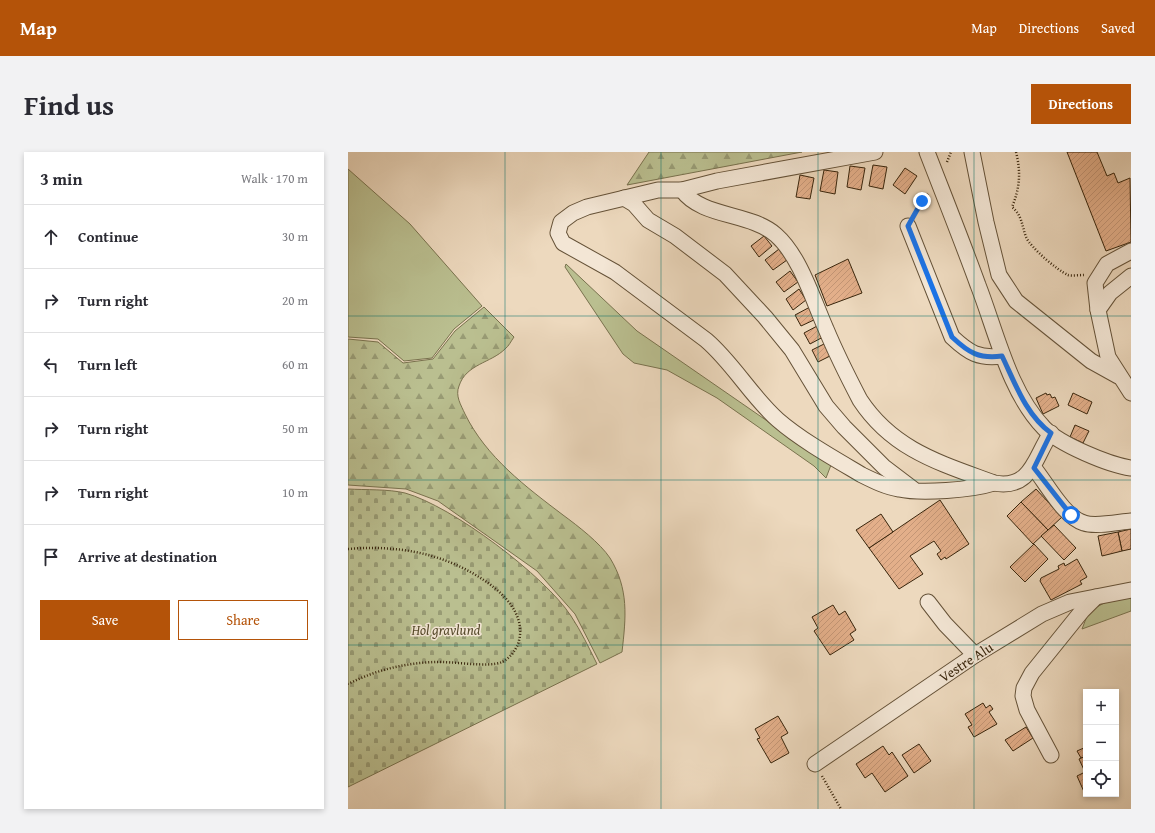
<!DOCTYPE html>
<html lang="en">
<head>
<meta charset="utf-8">
<style>
  body { margin:0; font-family:"Gentium Book Plus",serif; background:#f2f2f3; color:#2b2b33 }
  .controls { position:absolute; right:12px; bottom:12px; display:grid; overflow:hidden; border-radius:0px; box-shadow:0 2px 6px #0003 }
  .controls button { width:36px; height:36px; display:grid; place-items:center; padding:0; border:0; border-bottom:1px solid #e1e1e2; background:#fff; color:#2b2b33; font:20px sans-serif }
  .stop { position:absolute; width:12px; height:12px; margin:-9px; border:3px solid #1a73e8; border-radius:50%; background:#fff }
  .stop.end { background:#1a73e8; border-color:#fff; box-shadow:0 1px 4px #0008 }
  .list { margin:0; padding:0; list-style:none }
  h2 { display:flex; justify-content:space-between; align-items:center; height:52px; margin:0; padding:0 16px; font-size:17px }
  h2 small { font-size:13px; font-weight:400; color:#7c7c81 }
  .list li { display:grid; grid-template-columns:26px 1fr auto; gap:12px; align-items:center; box-sizing:border-box; height:64px; padding:0 16px; border-top:1px solid #e1e1e2 }
  .list b { display:block; font-size:15px; white-space:nowrap }
  .list em { font-size:13px; font-style:normal; color:#7c7c81 }
  .actions { display:flex; gap:8px; padding:12px 16px }
  .actions a { flex:1; padding:9px 0; border:1px solid #b45309; border-radius:0px; text-align:center; font-size:14px; color:#b45309 }
  .actions .main { background:#b45309; color:#fff }
  .icon { flex:none; width:22px; height:22px; fill:none; stroke:currentColor; stroke-width:2; stroke-linecap:round; stroke-linejoin:round }
  .map { position:relative; flex:none; width:783px; height:657px; overflow:hidden; border-radius:0px }
  header { display:flex; align-items:center; gap:24px; box-sizing:border-box; height:56px; padding:0 20px; background:#b45309; color:#fff }
  header strong { font-size:19px }
  nav { display:flex; gap:22px; margin-inline-start:auto; font-size:14px }
  .intro { display:flex; align-items:center; justify-content:space-between; box-sizing:border-box; height:96px; padding:0 24px }
  h1 { margin:0; font-size:28px }
  .button { padding:10px 18px; border-radius:0px; background:#b45309; color:#fff; font-size:14px; font-weight:700 }
  main { display:flex; gap:24px; padding:0 24px }
  aside { flex:1; background:#fff; border-radius:0px; box-shadow:0 2px 6px #0003 }
  .map>svg:first-child { display:block }
  .grass { fill:#babf90; stroke:#79724e }
  .forest { fill:url(#forest-firs); stroke:#79724e }
  .cemetery { fill:url(#cemetery-stones); stroke:#79724e }
  .building { fill:url(#building-hatch); stroke:#38250c }
  .lines { fill:none; stroke-linecap:round; stroke-linejoin:round }
  .minor-casing { stroke:#655238; stroke-width:17 }
  .path { stroke:#38250c; stroke-width:2.5; stroke-dasharray:1 2; stroke-linecap:butt }
  .minor { stroke:#f3e6d5; stroke-width:15 }
  .route { stroke:#1a73e8; stroke-width:5 }
  .grid { fill:none; stroke:#0f766e; stroke-width:1; stroke-opacity:0.55 }
  .labels { text-anchor:middle; stroke-width:3; stroke-linejoin:round; paint-order:stroke }
  .park-label { font-size:14px; font-style:italic; fill:#584c2d; stroke:#f3e6d5 }
  .street-label { font-size:14px; fill:#38250c; stroke:#f3e6d5 }
</style>
</head>
<body>
<header>
<strong>Map</strong>
<nav><a>Map</a><a>Directions</a><a>Saved</a></nav>
</header>
<div class="intro"><h1>Find us</h1><a class="button">Directions</a></div>
<main>
<aside>
<h2>3 min<small>Walk · 170 m</small></h2>
<ul class="list">
<li><svg class="icon" aria-label="ahead" viewBox="0 0 24 24"><path d="M12 20V5M6 11l6-6 6 6"/></svg><div><b>Continue</b></div><em>30 m</em></li>
<li><svg class="icon" aria-label="right" viewBox="0 0 24 24"><path d="M7 20v-9h11M14 6l5 5-5 5"/></svg><div><b>Turn right</b></div><em>20 m</em></li>
<li><svg class="icon" aria-label="left" viewBox="0 0 24 24"><path d="M17 20v-9H6M10 6l-5 5 5 5"/></svg><div><b>Turn left</b></div><em>60 m</em></li>
<li><svg class="icon" aria-label="right" viewBox="0 0 24 24"><path d="M7 20v-9h11M14 6l5 5-5 5"/></svg><div><b>Turn right</b></div><em>50 m</em></li>
<li><svg class="icon" aria-label="right" viewBox="0 0 24 24"><path d="M7 20v-9h11M14 6l5 5-5 5"/></svg><div><b>Turn right</b></div><em>10 m</em></li>
<li><svg class="icon" aria-label="arrive" viewBox="0 0 24 24"><path d="M6 21V4h12l-3 4 3 4H6"/></svg><div><b>Arrive at destination</b></div></li>
</ul>
<div class="actions"><a class="main">Save</a><a>Share</a></div>
</aside>
<div class="map">
<svg width="783" height="657" viewBox="0 0 783 657">
  <defs>
    <pattern id="forest-firs" width="22" height="20" patternUnits="userSpaceOnUse"><rect width="22" height="20" fill="#babf90"/><path d="M5 1l3.5 6h-7zM16 11l3.5 6h-7z" fill="#989b74"/></pattern>
    <pattern id="cemetery-stones" width="16" height="16" patternUnits="userSpaceOnUse"><rect width="16" height="16" fill="#babf90"/><path d="M2 7V4a2 2 0 0 1 4 0v3zM10 15v-3a2 2 0 0 1 4 0v3z" fill="#989b74"/></pattern>
    <pattern id="building-hatch" width="6" height="6" patternUnits="userSpaceOnUse"><rect width="6" height="6" fill="#e3af8a"/><path d="M-1 1l2-2M0 6l6-6M5 7l2-2" fill="none" stroke="#c49676"/></pattern>
  </defs>
  <rect width="100%" height="100%" fill="#edd9be"/>
  <filter id="stains"><feTurbulence type="fractalNoise" baseFrequency=".005" numOctaves="4"/><feColorMatrix values="0 0 0 0 .2 0 0 0 0 .09 0 0 0 0 .02 0 0 0 .5 -.17"/></filter>
  <radialGradient id="worn" r=".72"><stop offset=".6" stop-color="#630" stop-opacity="0"/><stop offset="1" stop-color="#630" stop-opacity=".3"/></radialGradient>
  <g class="grass">
    <path d="M0,17L62,72L134,154L106,177L84,206L56,209L30,187L0,185Z"/>
    <path d="M218,112L289,179L483,313L478,326L466,314L369,246L319,218L286,211L275,202L217,115Z"/>
    <path d="M783,443V459L734,477L741,459L764,447Z"/>
  </g>
  <g class="forest">
    <path d="M301,0H454L279,33Z"/>
    <path d="M136,155L166,185C163,189 161,194 157,197C143,211 118,212 111,234C107,244 113,253 117,262C138,305 178,335 215,363C230,374 252,391 262,406C281,437 278,465 274,500L252,511L227,462L189,419L90,349L58,337L0,333V187L30,190L55,211L85,207L107,179Z"/>
  </g>
  <path class="cemetery" d="M0,337C17,338 41,337 57,341C104,354 197,424 223,464C233,479 241,496 249,512L0,635Z"/>
  <g class="building">
    <path d="M719,0H749L759,24L766,21L770,31L782,26L783,90L758,99Z"/>
    <path d="M525,13L539,15L535,37L521,34Z"/>
    <path d="M502,14L517,16L513,38L499,35Z"/>
    <path d="M557,16L569,24L557,42L545,33Z"/>
    <path d="M476,18L490,20L487,42L472,39Z"/>
    <path d="M452,23L466,26L462,47L448,45Z"/>
    <path d="M416,84L424,94L411,105L403,94Z"/>
    <path d="M431,97L439,108L425,118L417,108Z"/>
    <path d="M500,107L514,141L479,154L467,123Z"/>
    <path d="M442,119L450,130L436,140L428,130Z"/>
    <path d="M451,137L458,148L445,158L438,147Z"/>
    <path d="M462,155L468,167L453,174L447,163Z"/>
    <path d="M471,173L477,184L462,192L456,181Z"/>
    <path d="M480,190L486,202L470,210L464,198Z"/>
    <path d="M698,241L699,243L702,242L704,246L707,245L711,254L695,262L688,246Z"/>
    <path d="M725,241L744,250L739,262L720,253Z"/>
    <path d="M727,273L741,279L735,291L722,285Z"/>
    <path d="M688,337L714,365L700,378L673,350Z"/>
    <path d="M592,348L621,392L598,407L597,405L593,408L589,402L593,399L586,389L562,404L575,422L551,437L521,396Z"/>
    <path d="M673,350L700,378L685,392L659,364Z"/>
    <path d="M533,362L545,380L521,396L508,378Z"/>
    <path d="M706,373L728,396L716,408L693,384Z"/>
    <path d="M783,377V397L774,399L770,380Z"/>
    <path d="M770,380L774,399L754,404L750,384Z"/>
    <path d="M686,392L700,407L677,430L662,415Z"/>
    <path d="M729,407L739,425L732,429L734,432L703,448L692,429L693,426L711,417L710,414L716,411L717,414Z"/>
    <path d="M485,453L491,463L497,459L508,478L502,482L506,488L482,503L466,479L470,476L464,465Z"/>
    <path d="M635,551L638,556L642,553L645,557L641,560L649,572L626,585L620,575L624,573L617,562Z"/>
    <path d="M430,564L440,581L433,585L441,601L423,611L409,587L412,586L407,577Z"/>
    <path d="M678,575L685,586L665,599L657,588Z"/>
    <path d="M571,592L583,609L566,621L554,603Z"/>
    <path d="M535,594L541,603L544,600L560,624L537,640L524,621L517,626L508,612Z"/>
    <path d="M738,595V604L733,606L729,599Z"/>
    <path d="M738,604V641L737,642L729,624L737,620L731,607Z"/>
  </g>
  <g class="lines">
    <g class="minor-casing">
      <g id="minor">
        <path d="M527,0L369,29L334,38H310L239,55L225,61L213,70L210,81L215,91L267,120L358,188C385,211 403,244 430,268C453,288 487,307 514,323C526,329 538,335 551,337C573,342 624,338 646,331"/>
        <path d="M579,0C596,44 614,89 630,133C648,179 661,240 696,276C711,292 761,313 783,316"/>
        <path d="M624,0L638,70L651,123L668,149L743,209L770,224"/>
        <path d="M334,38C354,66 402,60 428,83C452,104 465,148 478,177C488,201 500,225 512,248C545,298 592,311 646,331C684,338 687,304 703,281"/>
        <path d="M276,46L286,52L300,68L327,84L377,122L417,165L444,198L478,254L496,275L536,315L565,337"/>
        <path d="M560,74L604,185C621,201 631,207 654,204"/>
        <path d="M783,124L762,141L750,158L760,205L783,241"/>
        <path d="M750,158L747,131L759,112L783,99"/>
        <path d="M686,316C699,332 716,365 736,371C747,375 771,370 783,369"/>
        <path d="M580,450L597,472L627,503"/>
        <path d="M703,603L679,558L675,544L676,536L684,521L734,459L748,445"/>
        <path d="M467,612L627,503L694,462L722,450L783,438"/>
      </g>
    </g>
    <g class="path">
      <path d="M668,0C673,20 672,36 664,55C674,63 674,74 678,85C683,96 709,118 720,123C724,124 731,123 736,123"/>
      <path d="M599,10L603,0"/>
      <path d="M566,62L574,49L580,42"/>
      <path d="M0,397C46,393 91,400 131,425C154,439 180,463 170,492C167,499 161,507 154,510C140,516 104,509 87,510C57,511 28,518 0,532"/>
      <path d="M474,624L493,657"/>
    </g>
    <use href="#minor" class="minor"/>
  </g>
  <g class="lines">
    <path class="route" d="M574,49L560,74L604,185C621,201 631,207 654,204C667,231 678,263 703,281L686,316L723,363"/>
  </g>
  <path class="grid" d="M157,0V657M313,0V657M470,0V657M626,0V657M0,164H783M0,328H783M0,493H783"/>
  <g class="labels">
    <g class="park-label">
      <text x="98" y="483">Hol gravlund</text>
    </g>
    <g class="street-label">
      <text transform="translate(618 510) rotate(-33)" y="5">Vestre Alu</text>
    </g>
  </g>
  <rect width="100%" height="100%" filter="url(#stains)"/>
  <rect width="100%" height="100%" fill="url(#worn)"/>
</svg>
<div class="controls">
<button>+</button>
<button>−</button>
<button><svg class="icon" aria-label="locate" viewBox="0 0 24 24"><circle cx="12" cy="12" r="6"/><path d="M12 2v4M12 18v4M2 12h4M18 12h4"/></svg></button>
</div>
<div class="stop" style="left:723px;top:363px"></div>
<div class="stop end" style="left:574px;top:49px"></div>
</div>
</main>
</body>
</html>
